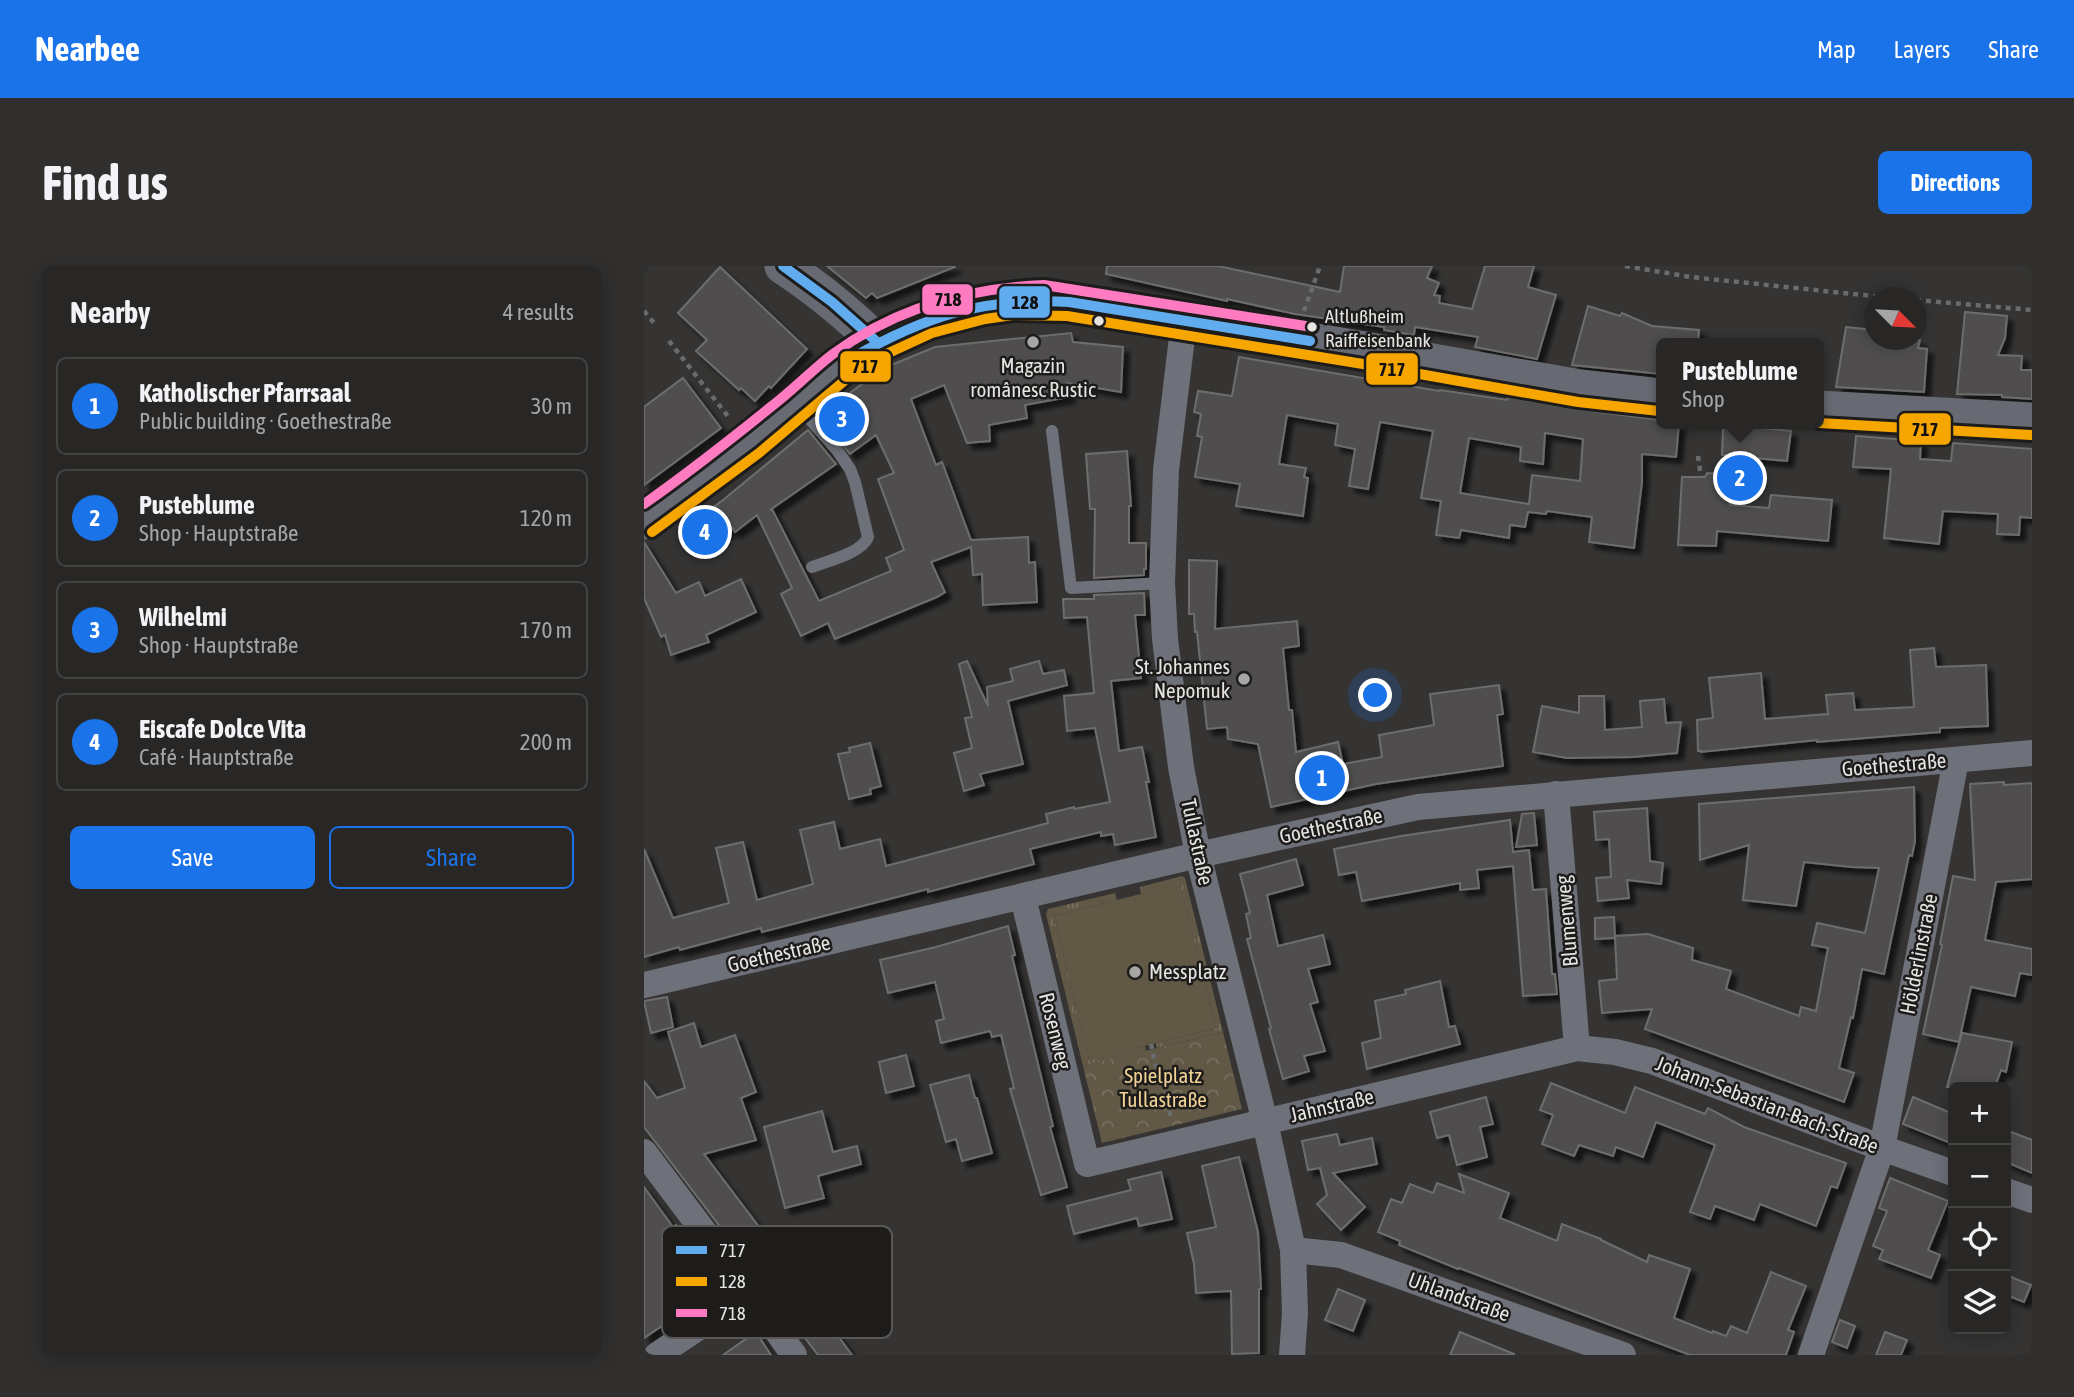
<!DOCTYPE html>
<html lang="en">
<head>
<meta charset="utf-8">
<style>
  body { margin:0; font-family:"Asap Condensed",sans-serif; background:#302f2e; color:#f1f3f6 }
  .controls { position:absolute; right:21px; bottom:21px; display:grid; overflow:hidden; border-radius:10px; box-shadow:0 4px 18px #0003 }
  .controls button { width:63px; height:63px; display:grid; place-items:center; padding:0; border:0; border-bottom:2px solid #444443; background:#282726; color:#f1f3f6; font:35px sans-serif }
  .compass { position:absolute; left:1220px; top:21px; width:63px; height:63px; border-radius:50%; background:#282726; box-shadow:0 4px 18px #0003; rotate:114deg }
  .you { position:absolute; left:732px; top:430px; width:24px; height:24px; margin:-18px; border:5px solid #fff; border-radius:50%; background:#1a73e8; box-shadow:0 0 0 10px #1a73e833 }
  .badge { display:grid; place-items:center; width:46px; height:46px; border-radius:50%; background:#1a73e8; color:#fff; font-size:23px; font-weight:700 }
  .pin { position:absolute; translate:-50% -50%; border:4px solid #fff; box-shadow:0 2px 7px #0006 }
  .popup { position:absolute; left:1012px; top:72px; width:168px; height:91px; box-sizing:border-box; display:grid; place-content:center; border-radius:10px; background:#282726; filter:drop-shadow(0 2px 5px #0005); font-size:23px; white-space:nowrap; color:#a5a5a7 }
  .popup b { font-size:26px; color:#f1f3f6 }
  .popup::after { content:''; position:absolute; left:50%; top:100%; margin-left:-14px; border:14px solid transparent; border-top-color:#282726 }
  .list { margin:0; padding:0; list-style:none }
  h2 { display:flex; justify-content:space-between; align-items:center; height:91px; margin:0; padding:0 28px; font-size:30px }
  h2 small { font-size:23px; font-weight:400; color:#a5a5a7 }
  .list li { display:grid; grid-template-columns:46px 1fr auto; gap:21px; align-items:center; box-sizing:border-box; height:98px; margin:0 14px 14px; padding:0 14px; border:2px solid #444443; border-radius:10px }
  .list b { display:block; font-size:26px; white-space:nowrap }
  .list p { margin:0; font-size:23px; white-space:nowrap; color:#a5a5a7 }
  .list em { font-size:23px; font-style:normal; color:#a5a5a7 }
  .actions { display:flex; gap:14px; padding:21px 28px }
  .actions a { flex:1; padding:16px 0; border:2px solid #1a73e8; border-radius:10px; text-align:center; font-size:24px; color:#1a73e8 }
  .actions .main { background:#1a73e8; color:#fff }
  .icon { flex:none; width:38px; height:38px; fill:none; stroke:currentColor; stroke-width:2; stroke-linecap:round; stroke-linejoin:round }
  .map { position:relative; flex:none; width:1388px; height:1089px; overflow:hidden; border-radius:10px }
  header { display:flex; align-items:center; gap:42px; box-sizing:border-box; height:98px; padding:0 35px; background:#1a73e8; color:#fff }
  header strong { font-size:33px }
  nav { display:flex; gap:38px; margin-inline-start:auto; font-size:24px }
  .intro { display:flex; align-items:center; justify-content:space-between; box-sizing:border-box; height:168px; padding:0 42px }
  h1 { margin:0; font-size:49px }
  .button { padding:18px 32px; border-radius:10px; background:#1a73e8; color:#fff; font-size:24px; font-weight:700 }
  main { display:flex; gap:42px; padding:0 42px }
  aside { flex:1; background:#282726; border-radius:10px; box-shadow:0 4px 18px #0003 }
  .map>svg:first-child { display:block }
  .grass { fill:url(#grass-tufts) }
  .park { fill:url(#park-crowns) }
  .pitch { fill:#615845 }
  .building { fill:#4f4e4d; stroke:#6e6d6c; stroke-width:2; fill-rule:evenodd; filter:url(#shadow) }
  .lines { fill:none; stroke-linecap:round; stroke-linejoin:round }
  .path { stroke:#6a6b6f; stroke-width:4.5; stroke-dasharray:5 5; stroke-linecap:butt }
  .lane { stroke:#6e707a; stroke-width:12 }
  .street { stroke:#6e707a; stroke-width:26 }
  .secondary { stroke:#676a72; stroke-width:37 }
  .bus-1-casing { stroke:#1d1c1b; stroke-width:16 }
  .bus-2-casing { stroke:#1d1c1b; stroke-width:16 }
  .bus-3-casing { stroke:#1d1c1b; stroke-width:16 }
  .bus-1 { stroke:#60acee; stroke-width:10 }
  .bus-2 { stroke:#f7a600; stroke-width:10 }
  .bus-3 { stroke:#fe7ac1; stroke-width:10 }
  .bus-dot { fill:#e5e4e2; stroke:#1d1c1b; stroke-width:2.5 }
  .poi-dot { fill:#a7a6a5; stroke:#1d1c1b; stroke-width:2.5 }
  .labels { text-anchor:middle; stroke-width:5; stroke-linejoin:round; paint-order:stroke }
  .bus-label { font-size:19px; fill:#e5e4e2; stroke:#1d1c1b; text-anchor:start }
  .poi-label { font-size:21px; fill:#e5e4e2; stroke:#1d1c1b }
  .street-label { font-size:21px; fill:#e5e4e2; stroke:#1d1c1b }
  .park-label { font-size:21px; fill:#f1d396; stroke:#1d1c1b }
  .key { fill:#1d1c1b; stroke:#595857; stroke-width:2 }
  .key-label { font-size:19px; fill:#e5e4e2 }
  .line-badge { stroke:#1d1c1b; stroke-width:2.5 }
  .pale-badge-label { font-size:19px; text-anchor:middle; font-weight:bold; fill:#111 }
</style>
</head>
<body>
<header>
<strong>Nearbee</strong>
<nav><a>Map</a><a>Layers</a><a>Share</a></nav>
</header>
<div class="intro"><h1>Find us</h1><a class="button">Directions</a></div>
<main>
<aside>
<h2>Nearby<small>4 results</small></h2>
<ul class="list">
<li><span class="badge">1</span><div><b>Katholischer Pfarrsaal</b><p>Public building · Goethestraße</p></div><em>30 m</em></li>
<li><span class="badge">2</span><div><b>Pusteblume</b><p>Shop · Hauptstraße</p></div><em>120 m</em></li>
<li><span class="badge">3</span><div><b>Wilhelmi</b><p>Shop · Hauptstraße</p></div><em>170 m</em></li>
<li><span class="badge">4</span><div><b>Eiscafe Dolce Vita</b><p>Café · Hauptstraße</p></div><em>200 m</em></li>
</ul>
<div class="actions"><a class="main">Save</a><a>Share</a></div>
</aside>
<div class="map">
<svg width="1388" height="1089" viewBox="0 0 1388 1089">
  <defs>
    <pattern id="grass-tufts" width="24" height="20" patternUnits="userSpaceOnUse" patternTransform="scale(1.75)"><rect width="24" height="20" fill="#615845"/><path d="M3 7l-1-3M5 7V3M7 7l1-3M15 17l-1-3M17 17v-4M19 17l1-3" fill="none" stroke="#787060"/></pattern>
    <pattern id="park-crowns" width="20" height="18" patternUnits="userSpaceOnUse" patternTransform="scale(1.75)"><rect width="20" height="18" fill="#615845"/><path d="M2 6a3 3 0 1 1 6 0M12 15a3 3 0 1 1 6 0" fill="none" stroke="#787060"/></pattern>
    <filter id="shadow"><feDropShadow dx="6" dy="6" stdDeviation="2" flood-color="#0009"/></filter>
  </defs>
  <rect width="100%" height="100%" fill="#353433"/>
  <g class="grass">
    <path d="M538,610L541,612L579,766L513,782L512,777L572,762L536,619L497,628L496,621Z"/>
    <path d="M471,627L473,634L410,650L445,793L501,780L502,785L439,800L402,648L404,643Z"/>
  </g>
  <path class="park" d="M579,766L598,843L458,877L439,800Z"/>
  <path class="pitch" d="M536,618L572,762L445,794L410,650Z"/>
  <g class="building">
    <path d="M183,0H310L311,1L233,32L228,27L222,32Z"/>
    <path d="M463,0H574L696,26L700,0H788L783,12L795,17L790,29L796,30L795,37L828,43L841,0H890L884,21L912,29L893,93L831,81L834,71L771,61L770,69L740,64V61L651,48L583,33V35L462,8Z"/>
    <path d="M76,1L163,83L127,122L125,120L111,135L97,122L95,124L52,85L63,74L34,47Z"/>
    <path d="M944,40L976,50L978,47L1008,60L1055,64L1054,77H1017V108L928,99Z"/>
    <path d="M1321,46L1363,50L1361,72L1354,89L1378,90L1377,104H1388V133L1358,131V129L1313,128Z"/>
    <path d="M1202,61L1230,64V74H1276L1274,82L1283,83L1280,126L1192,121Z"/>
    <path d="M427,67L429,76L479,81L477,126L423,117L425,131L381,139L383,152L345,159L346,175L323,177L300,119L267,133L292,199L298,196L327,274L384,271L385,297L391,296L393,336L339,339L338,308L329,309L327,281L287,296L301,326L293,331L191,373L184,357L157,370L137,328L148,322L113,249L91,266L88,262L57,284L41,262L79,234L164,164L192,198L126,244L128,243L175,335L247,305L242,292L260,284L234,213L250,207L232,169L206,188L177,153L179,151L177,148L240,102L291,81Z"/>
    <path d="M595,91L795,125L796,124L863,134L864,131L932,143L1017,154V158H1035L1032,191L998,188V216L990,282L945,276L948,251L903,245L902,248L884,246L881,261L866,259L865,272L817,264L815,272L792,269L797,235L777,232L789,165L736,156L724,223L705,220L711,183L691,179L694,158L643,149L635,198L662,202L660,211L664,212L659,250L592,240L596,218L551,211L558,171L553,170L557,148L550,146L554,125L588,130ZM901,167L939,173L936,215L888,209L885,238L816,227L825,172L877,181L876,195L899,198Z"/>
    <path d="M39,112L77,162L0,219V141Z"/>
    <path d="M1079,161L1117,162L1147,165L1143,195L1078,189Z"/>
    <path d="M1212,170L1277,175L1276,193L1307,195L1309,177L1388,183V252L1376,251L1375,269L1353,268L1354,248L1299,245L1295,278L1240,272L1247,203L1209,201Z"/>
    <path d="M483,185L487,240H485V277H502V303H500V309L450,312L451,243H446L442,188Z"/>
    <path d="M1063,207L1088,209L1086,239L1125,242L1127,229L1188,234L1184,275L1073,265L1072,280L1034,279L1038,211H1061Z"/>
    <path d="M0,276L32,327L55,316L61,330L97,313L112,346L62,369L65,376L27,389L21,369L17,371L0,332Z"/>
    <path d="M545,294L573,295L571,363L653,355L655,380L639,382L645,444H648L652,486L694,476L699,498L738,491L735,469L790,459L786,428L855,419L859,448L853,449L859,500L732,518L627,541L614,478L584,473L583,461L563,463L553,366H551L550,348H545Z"/>
    <path d="M500,327L501,349H491L497,412L467,415L475,485L498,481L505,516H502L512,571L471,579L469,568L457,570V566L386,583L390,598L284,626V623L118,666L117,662L36,684L35,681L0,691V583L29,652L85,637L72,582L99,576L113,634L169,618L156,564L190,556L196,583L236,573L242,600L404,557L402,548L430,541V543L466,536L451,462L423,465L420,430L450,427L443,351L420,352L419,333H450V329Z"/>
    <path d="M1290,382L1292,401L1342,399L1344,460L1296,462V466L1173,476V474L1057,486V485H1054L1053,454L1069,452L1065,412L1117,407L1121,453L1184,448L1182,429L1209,427L1211,444L1270,441L1266,384Z"/>
    <path d="M323,395L344,440L343,421L369,415L366,403L395,395L399,408L420,404L423,419L364,435L379,498L336,508L340,519L320,525L310,487L328,482L321,452L328,451L315,398Z"/>
    <path d="M935,430H960L961,464L998,461L996,435L1020,433L1022,457L1037,456L1033,487L989,491L923,492L889,486L898,440L935,447Z"/>
    <path d="M226,477L237,520L226,523L227,528L205,533L194,488L206,486L205,482Z"/>
    <path d="M1360,516V519L1388,517V613L1352,616L1341,674L1388,683V709L1376,707L1371,730L1327,721L1315,776L1279,768L1298,679L1296,678L1309,610L1331,614L1326,518Z"/>
    <path d="M1270,521L1271,575L1268,590L1265,589L1240,708L1218,703L1209,752L1207,751L1195,802L1210,807L1200,836L1001,763L1008,743L958,747L955,715L973,713L971,670L1004,668L1049,682L1048,694L1087,705L1082,723L1155,750L1157,741L1172,745L1184,682L1168,679L1173,657L1221,667L1235,602L1207,601L1160,596L1152,640L1099,634L1105,579L1056,594L1055,538Z"/>
    <path d="M1003,542L1006,595L1019,597L1017,618L983,614L985,632L954,635L952,612L967,611L965,573L952,574L950,546Z"/>
    <path d="M890,547L893,579L872,581L878,548Z"/>
    <path d="M866,554L869,586L885,584L889,624L902,623L908,708H911L913,728L879,730L869,600L833,604L835,622L816,624V617L718,635L712,606L695,609L690,583L757,570Z"/>
    <path d="M652,593L659,619L623,629L634,680L679,669L686,698L664,703L674,736L666,738L681,785L660,790L665,805L639,813L625,763L627,762L603,673L607,672L602,648L606,647L596,608Z"/>
    <path d="M970,651L971,672L951,673V652Z"/>
    <path d="M364,660L371,689L368,690L409,860L406,861L423,921L397,929L366,823L370,822L357,769L348,771L346,765L297,777L292,755L300,753L291,716L244,727L236,694L292,681Z"/>
    <path d="M796,715L805,761L811,760L816,778L723,803L718,777L737,772L731,735L762,728L761,724Z"/>
    <path d="M23,731L29,761L7,767L0,735Z"/>
    <path d="M50,757L57,781L91,769L112,826L97,832L112,874L60,888L156,1015L154,1016L208,1089H174L0,861V815L13,832L41,822L24,766Z"/>
    <path d="M1318,767L1368,776L1362,806L1357,804L1351,821H1303Z"/>
    <path d="M262,789L270,820L242,827L235,796Z"/>
    <path d="M325,809L331,832H333L348,887L318,895L312,873L302,876L286,819Z"/>
    <path d="M907,817L981,847L991,821L1061,848L1064,842L1100,861L1202,897L1193,922L1187,920L1172,960L1116,938L1110,954L1071,940L1066,953L1046,946L1071,879L1012,856L999,891L972,881L969,890L935,879L930,890L898,878L909,849L896,844Z"/>
    <path d="M842,831L849,858L836,861L843,891L813,899L805,869L793,872L786,846Z"/>
    <path d="M1269,831L1309,848V878L1259,858Z"/>
    <path d="M178,845L189,886L213,880L217,898L174,910L180,932L141,942L120,861Z"/>
    <path d="M1367,866L1388,874V907L1362,896V880Z"/>
    <path d="M693,868L696,879L728,872L733,898L689,907L721,941L697,964L673,938L683,929L676,902L664,904L658,875Z"/>
    <path d="M595,891L614,966L617,1023H615V1087L588,1088L587,1025L552,1027L550,998L543,967L572,961L558,900Z"/>
    <path d="M517,906L528,953L495,960L493,952L430,968L423,940L487,924L484,914Z"/>
    <path d="M815,908L865,927L856,952L913,975L918,958L957,973V974L1003,996L1005,989L1046,1003L1030,1052L1068,1067L1069,1065L1082,1070L1087,1060L1103,1067L1127,1006L1162,1020L1144,1064L1150,1066L1142,1089H1046L815,1002L814,1003L755,979L756,975L734,966L747,933L758,937L766,918L789,927L793,917L820,927Z"/>
    <path d="M1246,912L1304,935L1284,984L1296,989L1287,1012L1235,993L1239,984L1229,980L1243,945L1235,942Z"/>
    <path d="M0,921L29,961L32,959L75,1021L0,1072Z"/>
    <path d="M1362,1009L1387,1019L1380,1036L1362,1029Z"/>
    <path d="M694,1023L721,1034L709,1065L681,1054Z"/>
    <path d="M1196,1054L1211,1060L1203,1082L1188,1076Z"/>
    <path d="M112,1066L127,1089H79Z"/>
    <path d="M816,1066L870,1088V1089H806Z"/>
    <path d="M1241,1066L1263,1074L1257,1089H1232Z"/>
  </g>
  <g class="lines">
    <g class="path">
      <path d="M981,0L1047,11L1247,32"/>
      <path d="M1272,34L1388,44"/>
      <path d="M0,45L10,57"/>
      <path d="M660,45L676,0"/>
      <path d="M25,75L86,153"/>
      <path d="M1054,190L1057,212"/>
      <path d="M507,778L511,798L521,819L527,854"/>
    </g>
    <g class="lane">
      <path d="M155,141L193,184L206,203L211,216L224,271C218,287 184,295 168,301"/>
      <path d="M408,165L427,322L518,317"/>
    </g>
    <g class="street">
      <path d="M540,55L522,204L518,317L521,373L537,501L554,589L621,856L649,984L651,1047L648,1089"/>
      <path d="M912,528L933,782"/>
      <path d="M379,631L443,898L933,782L971,786L1008,795L1238,882L1309,907"/>
      <path d="M0,719L554,589L774,541L1388,487"/>
      <path d="M0,886L106,1027L150,1089"/>
      <path d="M1362,925L1388,934"/>
      <path d="M649,984L697,989L979,1089"/>
      <path d="M13,1089L106,1027"/>
      <path d="M1167,1089L1238,882L1312,494"/>
    </g>
    <g class="secondary">
      <path d="M139,0C173,22 204,48 233,76"/>
      <path d="M1175,143L1388,155"/>
      <path d="M0,255C48,221 95,185 141,148C163,130 183,109 207,93C269,49 349,28 425,36L721,84L936,122L1017,131"/>
    </g>
    <g class="bus-1-casing">
      <g id="bus-1">
        <path d="M139,0L188,36L233,76"/>
        <path d="M208,92C281,50 340,31 425,36L666,75"/>
      </g>
    </g>
    <g class="bus-2-casing">
      <g id="bus-2">
        <path d="M1175,157L1387,169"/>
        <path d="M8,266L115,187L206,110L238,90L288,67L341,53L369,49L423,50L719,98L934,136L1015,145"/>
      </g>
    </g>
    <g class="bus-3-casing">
      <path id="bus-3" d="M0,238C44,207 86,174 128,140C149,124 168,104 189,88C250,43 324,22 400,19L668,61"/>
    </g>
    <use href="#bus-1" class="bus-1"/>
    <use href="#bus-2" class="bus-2"/>
    <use href="#bus-3" class="bus-3"/>
  </g>
  <g class="bus-dot">
    <circle cx="455" cy="55" r="6"/>
    <circle cx="668" cy="61" r="6"/>
  </g>
  <g class="poi-dot">
    <circle cx="389" cy="76" r="7"/>
    <circle cx="600" cy="413" r="7"/>
    <circle cx="491" cy="706" r="7"/>
  </g>
  <g class="labels">
    <g class="bus-label">
      <text x="681" y="57">Altlußheim<tspan x="681" dy="24">Raiffeisenbank</tspan></text>
    </g>
    <g class="poi-label">
      <text x="389" y="107">Magazin<tspan x="389" dy="24">românesc Rustic</tspan></text>
      <text x="586" y="408" text-anchor="end">St. Johannes<tspan x="586" dy="24">Nepomuk</tspan></text>
      <text x="505" y="713" text-anchor="start">Messplatz</text>
    </g>
    <g class="street-label">
      <text transform="translate(1250 499) rotate(-5)" y="7">Goethestraße</text>
      <text transform="translate(687 560) rotate(-12)" y="7">Goethestraße</text>
      <text transform="translate(553 576) rotate(78)" y="7">Tullastraße</text>
      <text transform="translate(923 655) rotate(-95)" y="7">Blumenweg</text>
      <text transform="translate(135 688) rotate(-13)" y="7">Goethestraße</text>
      <text transform="translate(1275 688) rotate(-79)" y="7">Hölderlinstraße</text>
      <text transform="translate(411 765) rotate(76)" y="7">Rosenweg</text>
      <text transform="translate(1123 839) rotate(21)" y="7">Johann-Sebastian-Bach-Straße</text>
      <text transform="translate(688 840) rotate(-13)" y="7">Jahnstraße</text>
      <text transform="translate(815 1031) rotate(20)" y="7">Uhlandstraße</text>
    </g>
    <g class="park-label">
      <text x="519" y="817">Spielplatz<tspan x="519" dy="24">Tullastraße</tspan></text>
    </g>
  </g>
  <rect x="18" y="960" width="230" height="112" rx="10" class="key"/>
  <rect x="32" y="980" width="31" height="8" fill="#60acee"/>
  <rect x="32" y="1011" width="31" height="9" fill="#f7a600"/>
  <rect x="32" y="1043" width="31" height="8" fill="#fe7ac1"/>
  <g class="key-label">
    <text x="75" y="991">717</text>
    <text x="75" y="1022">128</text>
    <text x="75" y="1054">718</text>
  </g>
  <g class="line-badge">
    <rect x="277" y="17" width="53" height="33" rx="7" fill="#fe7ac1"/>
    <rect x="354" y="19" width="53" height="34" rx="7" fill="#60acee"/>
    <rect x="195" y="84" width="53" height="33" rx="7" fill="#f7a600"/>
    <rect x="721" y="86" width="54" height="34" rx="7" fill="#f7a600"/>
    <rect x="1254" y="146" width="54" height="34" rx="7" fill="#f7a600"/>
  </g>
  <g class="pale-badge-label">
    <text x="304" y="40">718</text>
    <text x="381" y="43">128</text>
    <text x="221" y="107">717</text>
    <text x="748" y="110">717</text>
    <text x="1281" y="170">717</text>
  </g>
</svg>
<div class="controls">
<button>+</button>
<button>−</button>
<button><svg class="icon" aria-label="locate" viewBox="0 0 24 24"><circle cx="12" cy="12" r="6"/><path d="M12 2v4M12 18v4M2 12h4M18 12h4"/></svg></button>
<button><svg class="icon" aria-label="layers" viewBox="0 0 24 24"><path d="M12 4l9 5-9 5-9-5zM3 14l9 5 9-5"/></svg></button>
</div>
<svg class="compass" viewBox="-18 -18 36 36"><path d="M0-13l5 13h-10z" fill="#e53935"/><path d="M0 13l5-13h-10z" fill="#a5a5a7"/></svg>
<div class="you"></div>
<div class="pin badge" style="left:678px;top:512px">1</div>
<div class="pin badge" style="left:1096px;top:212px">2</div>
<div class="popup"><b>Pusteblume</b>Shop</div>
<div class="pin badge" style="left:198px;top:153px">3</div>
<div class="pin badge" style="left:61px;top:266px">4</div>
</div>
</main>
</body>
</html>
